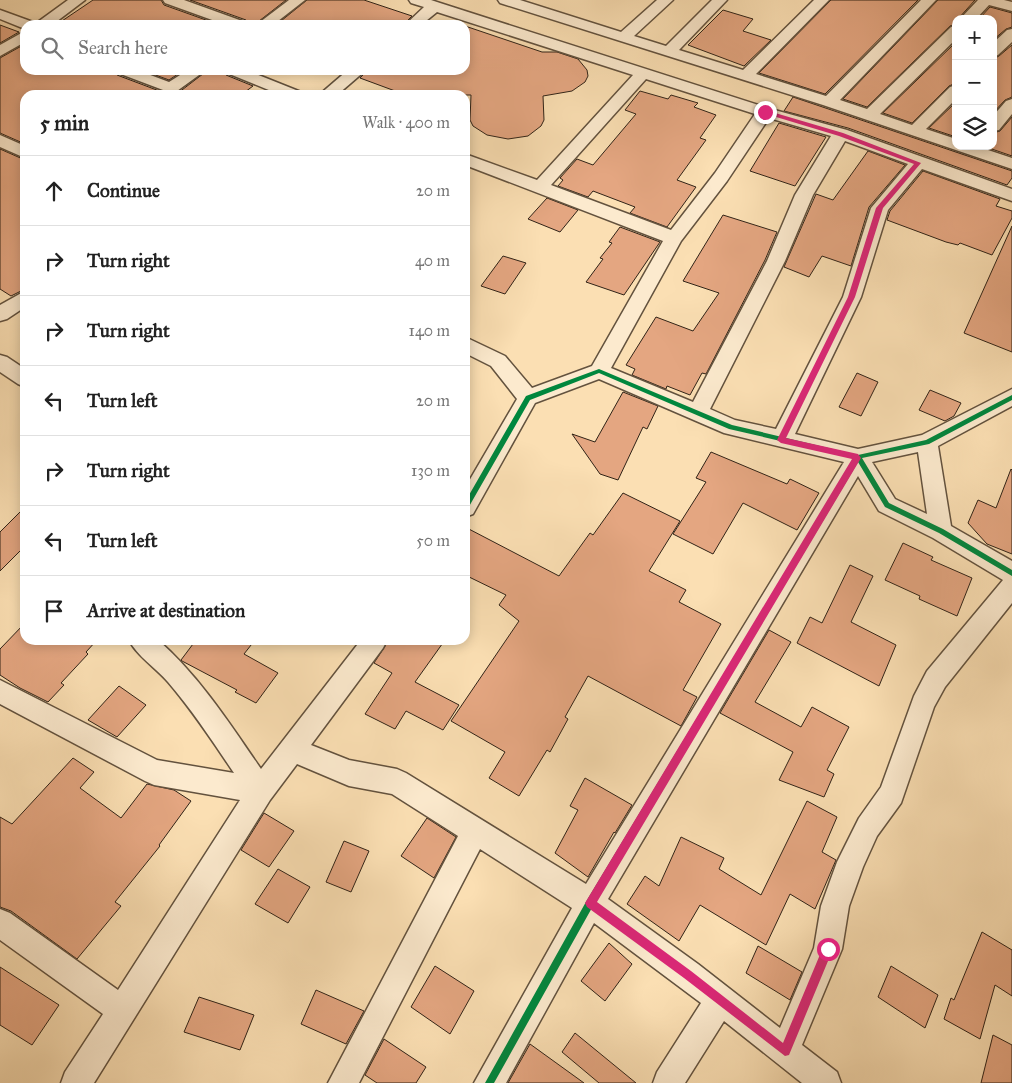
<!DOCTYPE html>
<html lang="en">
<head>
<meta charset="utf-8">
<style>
  body { margin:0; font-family:"IM FELL Great Primer",serif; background:#f6f6f6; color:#222 }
  .controls { position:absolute; right:15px; top:15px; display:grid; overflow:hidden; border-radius:10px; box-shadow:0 2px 12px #0003 }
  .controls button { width:45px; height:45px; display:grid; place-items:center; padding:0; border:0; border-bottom:1px solid #e0e0e0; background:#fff; color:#222; font:25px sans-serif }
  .stop { position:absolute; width:15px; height:15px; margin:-11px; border:4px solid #db2777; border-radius:50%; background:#fff }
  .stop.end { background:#db2777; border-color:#fff; box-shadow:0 1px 5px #0008 }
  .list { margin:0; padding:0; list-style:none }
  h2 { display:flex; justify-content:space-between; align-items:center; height:65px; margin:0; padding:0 20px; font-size:21px }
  h2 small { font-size:16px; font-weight:400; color:#767676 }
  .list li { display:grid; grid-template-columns:32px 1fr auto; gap:15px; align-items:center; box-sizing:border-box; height:70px; padding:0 20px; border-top:1px solid #e0e0e0 }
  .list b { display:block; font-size:19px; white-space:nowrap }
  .list em { font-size:16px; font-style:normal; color:#767676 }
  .icon { flex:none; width:28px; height:28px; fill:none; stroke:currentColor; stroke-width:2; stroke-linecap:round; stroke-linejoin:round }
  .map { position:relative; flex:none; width:1012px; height:1083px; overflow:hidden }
  .search { position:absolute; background:#fff; box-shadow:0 2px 12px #0003; left:20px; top:20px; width:450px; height:55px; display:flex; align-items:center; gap:12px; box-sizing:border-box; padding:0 18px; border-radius:15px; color:#767676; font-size:19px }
  .panel { position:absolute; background:#fff; box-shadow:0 2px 12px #0003; left:20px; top:90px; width:450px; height:555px; border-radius:15px }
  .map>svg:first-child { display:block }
  .building { fill:#e4a681; stroke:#302317 }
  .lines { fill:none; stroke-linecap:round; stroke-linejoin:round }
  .minor-casing { stroke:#63523e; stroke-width:3 }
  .minor { fill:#fceace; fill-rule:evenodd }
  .cycleway-casing { stroke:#fceace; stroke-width:3 }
  .cycleway { fill:#00873e; fill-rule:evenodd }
  .route { fill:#db2777 }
</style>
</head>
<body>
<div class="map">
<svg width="1012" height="1083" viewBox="0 0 1012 1083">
  <rect width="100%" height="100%" fill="#fbdfb3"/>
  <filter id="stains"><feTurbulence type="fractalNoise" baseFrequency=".004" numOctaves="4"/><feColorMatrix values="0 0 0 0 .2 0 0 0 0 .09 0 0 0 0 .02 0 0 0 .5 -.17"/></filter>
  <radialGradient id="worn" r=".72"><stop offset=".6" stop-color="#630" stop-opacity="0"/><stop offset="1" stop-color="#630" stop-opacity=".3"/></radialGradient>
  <g class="building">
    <path d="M93,0H161L164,5L220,25H56Z"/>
    <path d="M190,0H286L254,25H249L246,20Z"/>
    <path d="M307,0H364L412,16L403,25H276Z"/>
    <path d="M831,0H918L825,94L759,73Z"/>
    <path d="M938,0H975L958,19H956V24L950,26L867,107L843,99Z"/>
    <path d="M990,7L1012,13V27L1006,29L993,40V19H979Z"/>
    <path d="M723,10L753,19L743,31L771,40L744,66L688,45Z"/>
    <path d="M0,25L19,32L0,43Z"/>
    <path d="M465,26L542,52H557L578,59L587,70L588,76L585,82L572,91L543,96L544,120L541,126L528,136L508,139L487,135L473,126L470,120L471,95H406L360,78L368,70H465Z"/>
    <path d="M956,42V83L949,86L912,123L883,113Z"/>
    <path d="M25,44V70H113L117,75L170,95L178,93L208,70H222L226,75L253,86L241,95H25V144L0,133V58Z"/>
    <path d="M1012,45V97L1005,100L993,113V59L999,56Z"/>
    <path d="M142,70H184L169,80Z"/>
    <path d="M640,91L668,99L671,95L698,103L694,107L716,115L700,138L706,140L677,180L696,187L667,227L630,213L635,207L593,191L588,197L558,186L563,180L560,178L577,159L593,165L636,114L625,110Z"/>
    <path d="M793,97L1012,171V178L1007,185L848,128L784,111Z"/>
    <path d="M956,102V137L929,128Z"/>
    <path d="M1012,117V156L983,146H993V133L1000,131Z"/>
    <path d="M779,123L826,137L795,186L750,171Z"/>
    <path d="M0,149L25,160V289L11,296L0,289Z"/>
    <path d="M868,151L905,165L869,207L851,266L822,256L809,277L784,267L816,194L833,200Z"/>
    <path d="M923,171L1000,199L996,206L1012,211V218L992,255L960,243L958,245L946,242L887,220L890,211Z"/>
    <path d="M547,198L578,210L560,232L528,219Z"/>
    <path d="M723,215L777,232L765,260L706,374L702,373L690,395L667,386L666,389L632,375L635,369L626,365L656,317L693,331L719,293L683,281Z"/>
    <path d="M1012,226V352L964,333Z"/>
    <path d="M620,227L660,242L624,295L586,282L603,259L600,258L612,243L609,242Z"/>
    <path d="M503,256L526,263L505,294L481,286Z"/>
    <path d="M857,373L878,382L861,416L839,407Z"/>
    <path d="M930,390L961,403L954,416L945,421L919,410Z"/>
    <path d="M623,392L658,406L647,429L643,427L618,480L600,474L572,434L595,442Z"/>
    <path d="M711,452L787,484L790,479L819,493L797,530L743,503L713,554L673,534L706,482L696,478Z"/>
    <path d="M1011,469L1012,470V554L987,544L968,523L978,500L996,508Z"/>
    <path d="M623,493L680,521L649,571L686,590L679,602L721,624L683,690L697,697L681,726L588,676L565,717L568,719L550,752L547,750L519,796L489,778L505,752L451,721L519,621L499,605L506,595L465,575V527L559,576L590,533L593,535Z"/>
    <path d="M25,507V546L0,571V532Z"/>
    <path d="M903,543L933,557L931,560L972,578L957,616L919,599L920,596L885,580Z"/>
    <path d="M850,565L873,576L851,622L896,645L879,686L797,643L810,617L822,623Z"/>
    <path d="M25,623V640H97L86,652L88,654L61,683L64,685L48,702L20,688L0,675V649Z"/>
    <path d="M769,630L791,642L755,702L801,727L812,707L849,727L827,770L834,774L824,797L779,780L793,752L720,713Z"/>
    <path d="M196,640H255L244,654L278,673L256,703L235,692L237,690L182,661L181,660Z"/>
    <path d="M389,640H445L415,682L459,705L443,730L406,711L395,729L365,714L392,673L374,663Z"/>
    <path d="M119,686L146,705L117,737L88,720Z"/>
    <path d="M73,758L94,772L80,788L121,818L147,784L174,790L191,801L159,845L160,846L115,902L121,906L77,959L11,911L0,907V817L12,824Z"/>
    <path d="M585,778L632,805L615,833L614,832L588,877L555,853L578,810L570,806Z"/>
    <path d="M807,801L837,817L822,852L836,860L815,909L790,894L766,945L700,905L679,941L627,904L645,876L659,886L681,837L724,858L719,869L761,895Z"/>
    <path d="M264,813L294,831L269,867L241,850Z"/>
    <path d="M427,818L456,837L434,878L401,856Z"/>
    <path d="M344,841L369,851L351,892L326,882Z"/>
    <path d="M278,869L310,887L288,923L255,904Z"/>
    <path d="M982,932L1012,950V996L995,985L980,1039L944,1019L951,998L954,1000Z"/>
    <path d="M609,943L632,964L605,1001L581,981Z"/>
    <path d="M758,946L802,972L790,1000L746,973Z"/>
    <path d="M435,966L474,991L450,1034L411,1007Z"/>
    <path d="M891,966L938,995L925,1028L878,997Z"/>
    <path d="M0,967L59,1005L32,1045L0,1025Z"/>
    <path d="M316,990L364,1011L346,1044L301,1024Z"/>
    <path d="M199,997L254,1015L240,1050L184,1032Z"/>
    <path d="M575,1033L636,1083H599L562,1052Z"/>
    <path d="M993,1035L1012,1045V1083H981Z"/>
    <path d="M384,1039L426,1067L416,1083H377L365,1075Z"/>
    <path d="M530,1044L584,1083H508Z"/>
  </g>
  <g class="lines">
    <g class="minor-casing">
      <g id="minor">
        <path d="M68,0H85L52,25H25V29L0,19V10L33,22L35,24Z"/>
        <path d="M163,0H184L245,22L247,25H226L165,3Z"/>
        <path d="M289,0H305L273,25H256Z"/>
        <path d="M409,0H431L440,3L771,109L847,130L1012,189V201L922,169L888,210L861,297L795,434L858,449L922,435L1012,389V406L938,446L951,526L1012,561V603L945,687L934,707L901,803L877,836L863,867L849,906L842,949L802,1045L837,1072L841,1083H802L724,1021L685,1083H653L657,1072L701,1003L594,923L506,1083H474L572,908L480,849L359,1083H328L458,836L392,794L349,786L297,764L270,800L94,1083H61L65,1072L103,1014L0,940V909L10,913L118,990L240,800L154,785L145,781L0,704V680L157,760L234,773C213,742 193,711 168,682C156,668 137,656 129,640H158C200,677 230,724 261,769L361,640H387L383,648L311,745L349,760L397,769L406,773L586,884L844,462L724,433L599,379L535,403L473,514L465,517V488L517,399L491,366L465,353V337L505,356L532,388L592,366L663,241L465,165V154L537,180L633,75L437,12L421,25H405L424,7L411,3ZM646,79L755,114L715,173L671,230L551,185ZM769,118L831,136L795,195L767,261L693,402L611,368L681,241L727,181ZM845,141L908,164L871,208L843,297L776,429L735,420L710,409L785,261L813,195ZM918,452L927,514L895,499L872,462ZM858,476L879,511L933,538L1003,580L927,671L914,696L881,787L859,818L837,862L821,906L814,948L780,1028L698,964L608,899Z"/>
        <path d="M498,0H520L621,32L657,0H673L634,36L666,46L712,0H727L679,50L743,70L814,0H829L756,74L826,96L921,0H936L840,100L867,109L951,27L956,26V39L880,114L912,125L950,87L956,85V99L926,129L956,139V146H976L1012,158V169L823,105L500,3Z"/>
        <path d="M978,0H1004L1012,2V11L989,5L976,19H960Z"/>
        <path d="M1012,29V42L998,55L993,57V43L1007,30Z"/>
        <path d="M25,31V42L0,56V45Z"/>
        <path d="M115,70H137L169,82L188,70H206L177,91L171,93L118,73Z"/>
        <path d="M224,70H246L301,92L303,95H281L227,73Z"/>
        <path d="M348,70H366L337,95H319Z"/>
        <path d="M1012,99V114L999,130L993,131V116L1006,101Z"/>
        <path d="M0,135L25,146V158L0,147Z"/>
        <path d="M25,291V307L7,319L0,321V305Z"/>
        <path d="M0,355L7,357L25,369V387L18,384L0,372Z"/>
      </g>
    </g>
    <use href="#minor" class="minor"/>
    <g class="cycleway-casing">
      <path id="cycleway" d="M599,369L732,425L858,455L926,440L1012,395V400L929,444L862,458L889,503L943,529L1012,570V576L939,533L885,507L858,462L593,906L494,1083H485L587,900L854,458L729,429L599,373L530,400L467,510L465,511V502L526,396Z"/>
    </g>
    <use href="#cycleway" class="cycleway"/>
  </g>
  <path class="route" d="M765,110L843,133L921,163L883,208L855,297L786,438L858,454L861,458L597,902L691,971L783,1043L824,945L828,944L831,945L833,949L789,1055L785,1056L684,978L587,907L585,903L852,459L781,443L777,440L848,297L876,208L914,164L839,136L763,113Z"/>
  <rect width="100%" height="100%" filter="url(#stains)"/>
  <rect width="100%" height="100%" fill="url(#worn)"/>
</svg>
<div class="controls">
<button>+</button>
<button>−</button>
<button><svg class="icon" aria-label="layers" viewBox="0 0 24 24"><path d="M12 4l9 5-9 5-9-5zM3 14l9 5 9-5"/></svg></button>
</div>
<div class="stop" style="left:828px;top:949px"></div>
<div class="stop end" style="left:765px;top:112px"></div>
<div class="search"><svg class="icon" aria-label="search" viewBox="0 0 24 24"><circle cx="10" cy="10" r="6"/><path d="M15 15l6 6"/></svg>Search here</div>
<section class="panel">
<h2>5 min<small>Walk · 400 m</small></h2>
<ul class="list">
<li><svg class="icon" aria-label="ahead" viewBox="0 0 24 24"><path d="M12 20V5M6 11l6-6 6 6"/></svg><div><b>Continue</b></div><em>20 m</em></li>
<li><svg class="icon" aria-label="right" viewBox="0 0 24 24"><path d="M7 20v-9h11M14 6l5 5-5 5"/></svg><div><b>Turn right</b></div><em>40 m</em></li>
<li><svg class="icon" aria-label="right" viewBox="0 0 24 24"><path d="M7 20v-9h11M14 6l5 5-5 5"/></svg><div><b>Turn right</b></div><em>140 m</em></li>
<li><svg class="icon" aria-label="left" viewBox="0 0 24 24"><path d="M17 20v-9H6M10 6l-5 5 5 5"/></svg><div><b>Turn left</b></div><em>20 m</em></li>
<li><svg class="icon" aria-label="right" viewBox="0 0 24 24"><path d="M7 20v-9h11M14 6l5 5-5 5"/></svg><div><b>Turn right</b></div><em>130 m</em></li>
<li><svg class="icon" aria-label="left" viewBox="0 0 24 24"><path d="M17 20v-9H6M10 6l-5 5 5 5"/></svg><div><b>Turn left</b></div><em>50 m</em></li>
<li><svg class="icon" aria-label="arrive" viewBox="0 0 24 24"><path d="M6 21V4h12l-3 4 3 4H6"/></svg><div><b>Arrive at destination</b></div></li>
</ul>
</section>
</div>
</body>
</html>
